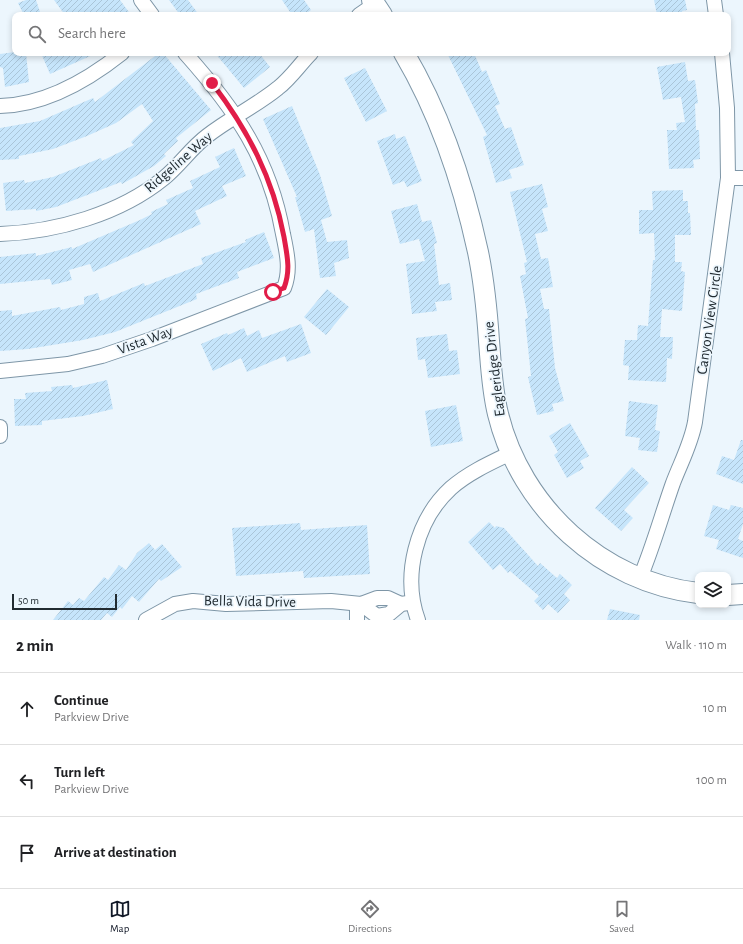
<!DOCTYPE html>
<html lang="en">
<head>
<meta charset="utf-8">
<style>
  body { margin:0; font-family:"Alegreya Sans",sans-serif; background:#f2f2f2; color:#202124 }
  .controls { position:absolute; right:12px; bottom:12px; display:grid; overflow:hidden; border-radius:8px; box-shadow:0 2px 6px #0003 }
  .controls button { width:36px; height:36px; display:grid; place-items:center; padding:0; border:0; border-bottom:1px solid #e0e0e0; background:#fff; color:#202124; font:20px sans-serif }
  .scale { position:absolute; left:12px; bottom:10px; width:105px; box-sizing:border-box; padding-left:4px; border:2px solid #212b31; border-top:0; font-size:11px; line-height:14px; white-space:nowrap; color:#212b31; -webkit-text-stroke:3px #ecf6fd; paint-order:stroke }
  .stop { position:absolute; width:12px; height:12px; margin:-9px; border:3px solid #e11d48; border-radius:50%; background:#fff }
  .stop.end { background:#e11d48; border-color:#fff; box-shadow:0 1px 4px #0008 }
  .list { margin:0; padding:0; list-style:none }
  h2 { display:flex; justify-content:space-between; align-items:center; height:52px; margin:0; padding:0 16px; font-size:17px }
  h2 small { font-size:13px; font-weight:400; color:#757577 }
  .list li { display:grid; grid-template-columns:26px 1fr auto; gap:12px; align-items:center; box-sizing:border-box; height:72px; padding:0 16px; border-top:1px solid #e0e0e0 }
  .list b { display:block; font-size:15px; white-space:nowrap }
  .list p { margin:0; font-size:13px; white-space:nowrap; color:#757577 }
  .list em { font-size:13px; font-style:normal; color:#757577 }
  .icon { flex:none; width:22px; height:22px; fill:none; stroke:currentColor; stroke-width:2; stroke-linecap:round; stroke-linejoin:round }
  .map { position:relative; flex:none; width:743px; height:620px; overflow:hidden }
  .search { position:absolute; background:#fff; box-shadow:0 2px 6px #0003; left:12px; right:12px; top:12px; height:44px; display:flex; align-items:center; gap:10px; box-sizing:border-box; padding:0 14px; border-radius:8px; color:#757577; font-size:15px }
  .sheet { height:268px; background:#fff }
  nav { display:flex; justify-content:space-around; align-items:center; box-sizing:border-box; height:56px; border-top:1px solid #e0e0e0; background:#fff; font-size:11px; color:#757577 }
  nav a { display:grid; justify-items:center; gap:2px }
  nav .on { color:#111827 }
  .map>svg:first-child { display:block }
  .building { fill:url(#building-hatch) }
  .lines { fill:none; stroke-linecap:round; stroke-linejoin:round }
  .street-casing { stroke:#7e96a7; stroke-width:16 }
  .secondary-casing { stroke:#7e96a7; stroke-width:22 }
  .street { stroke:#fff; stroke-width:14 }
  .secondary { stroke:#fff; stroke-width:20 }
  .route { stroke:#e11d48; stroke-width:5 }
  .labels { text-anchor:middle; stroke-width:3.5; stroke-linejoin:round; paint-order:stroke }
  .street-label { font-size:15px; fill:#212b31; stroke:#ecf6fd }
</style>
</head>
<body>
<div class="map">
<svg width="743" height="620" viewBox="0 0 743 620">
  <defs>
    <pattern id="building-hatch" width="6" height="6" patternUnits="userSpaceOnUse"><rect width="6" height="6" fill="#c6e5fb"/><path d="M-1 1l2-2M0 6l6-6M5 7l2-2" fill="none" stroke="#aac5d8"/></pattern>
  </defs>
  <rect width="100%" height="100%" fill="#ecf6fd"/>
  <g class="building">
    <path d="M26,0H36L41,15H24L18,3Z"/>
    <path d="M54,0H120L131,15H65Z"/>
    <path d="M169,0H188L199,15H180Z"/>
    <path d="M282,0H304L311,10L304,15H292Z"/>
    <path d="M654,0H685L687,10L682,11L683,15H657Z"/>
    <path d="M15,52L26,53L29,82L5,87L3,68L0,67V54Z"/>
    <path d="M41,53H97L50,74Z"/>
    <path d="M159,53H163L211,110L176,138L178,141L167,151L164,154L166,156L154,166L122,184L121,182L56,207L36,211V209L6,211L3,183L24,180L25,183L53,177L101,158L102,161L134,145L131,142L153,121L142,104L116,123L87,136L53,149L19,156V159L0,160V128L40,121L93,98L95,102Z"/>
    <path d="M215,53H259L270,67L244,88Z"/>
    <path d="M447,53H474L482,72L486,70L500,104L495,106L505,129L511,127L524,165L509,170L512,178L496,183L483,137L487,135Z"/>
    <path d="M685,62L688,81L695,80L698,103L695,104L696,130H699L700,159L693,160L694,168L669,169L667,130H677L676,123L685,122L681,97L663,100L657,67Z"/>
    <path d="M365,68L387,111L366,122L344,78Z"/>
    <path d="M292,106L320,175L332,216L321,220L327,242L347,240L349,258L334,263L336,276L320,278L314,229L305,232L295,197H297L263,119Z"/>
    <path d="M395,134L396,139L405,136L422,181L407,187L404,181L393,185L377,141Z"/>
    <path d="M234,148L246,176L222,186L227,196L195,211L201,224L93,272L90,264L69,270L72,280L52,285L50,279L0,284V257L36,253V256L72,247V249L140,220L152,214L151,212L168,204L166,200L193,188L190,181L220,167L215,157Z"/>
    <path d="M542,184L548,207L542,209L548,231L535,234L541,259L548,258L553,287L540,289L544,309H549L555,368L564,401L552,404L554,411L537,415L528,377L531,376L525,319L528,318L520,276L526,274L524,263L527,262L510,192Z"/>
    <path d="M683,190V201H688V213H690L691,235H675V262H682L681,271L685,272L682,311L662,309L660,337H673L672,359L667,358L666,382L628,380L629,366L623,365L625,340H637L638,325L648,326L653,260H655L654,233L639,234V210H653L652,191Z"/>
    <path d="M417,204L422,222L431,220L437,243L434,244L439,285L450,283L452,300L435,302L437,311L412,314L406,264L425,261L419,239L400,244L391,211Z"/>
    <path d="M264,232L274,258L237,272L239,278L196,294L197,299L115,332L83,340L28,349L0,351V311L12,310V316L60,307L61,310L84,304V297L98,293L100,301L144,283L145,286L203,264L201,258L246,242L245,240Z"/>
    <path d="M327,289L349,307L326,335L304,317Z"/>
    <path d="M301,324L311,353L287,362L285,356L247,372L241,358L213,371L201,344L227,333L228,335L244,328L247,336L259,330L262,338Z"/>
    <path d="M447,334L449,351L457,350L460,374L428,378L425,359L418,360L416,338Z"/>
    <path d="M107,380L113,409L83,416L42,421V425L15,426L14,399H26L25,393L52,391L51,387L72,385L73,388Z"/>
    <path d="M629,401L658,405L655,430L660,431L657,452L638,450L640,438L625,436Z"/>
    <path d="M456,405L463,441L431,447L425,411Z"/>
    <path d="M570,423L589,456L580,461L584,468L567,478L554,455L558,452L549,436Z"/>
    <path d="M741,440H743V484L716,474L722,456L734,460Z"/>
    <path d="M632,467L649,483L624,510L633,518L621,531L595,508Z"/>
    <path d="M713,505L729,510L731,505L743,508V524L738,539L743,541V558L716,549L719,540L704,536Z"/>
    <path d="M489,522L495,528L496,526L504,528L538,566L540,563L557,578L560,574L572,585L564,594L570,600L558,613L548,604L543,610L534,601L539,596L510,571L508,573L500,564L493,570L468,542Z"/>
    <path d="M300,523L301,530L367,525L370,574L304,578L303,571L236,576L232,528Z"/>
    <path d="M149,543L155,550L162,544L182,567L161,581L159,579L139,602L132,596L122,609L120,607L112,617L107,613L101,620H53L68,601L73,605L79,598L84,601L104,577L108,580L119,565L126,570L137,553Z"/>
    <path d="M610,609L640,615L639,620H607Z"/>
  </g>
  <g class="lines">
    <g class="street-casing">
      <g id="street">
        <path d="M141,0L152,15"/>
        <path d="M714,0L716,15"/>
        <path d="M359,15L375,4"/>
        <path d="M0,106C44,105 88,80 122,53"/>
        <path d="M728,178H743"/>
        <path d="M0,234C56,232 120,214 164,178C180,165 191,148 207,136C230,118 256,106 278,88C291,78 300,64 311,53"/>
        <path d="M0,371L68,364L102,356L152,339L284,288C291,270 287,253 283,234C270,159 235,109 185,53"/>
        <path d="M0,427V436"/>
        <path d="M640,578C653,547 662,514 673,483C681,462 691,444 695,422L728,178L727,108L722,53"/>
        <path d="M357,604V620"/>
        <path d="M361,604L377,616L389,614L401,604L408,603"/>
        <path d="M146,620L175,604L193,601L226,604L331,601L361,604L377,598H388L401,604"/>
        <path d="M418,620C402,576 416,520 451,488C468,473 490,463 511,453"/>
      </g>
    </g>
    <g class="secondary-casing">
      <g id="secondary">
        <path d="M372,0L382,15"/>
        <path d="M404,53C440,114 463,183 478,252C484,281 487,311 489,341C491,365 492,390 498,414C521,508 602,582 698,593"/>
        <path d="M728,595L743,594"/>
      </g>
    </g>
    <use href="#street" class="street"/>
    <use href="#secondary" class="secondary"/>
  </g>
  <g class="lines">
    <path class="route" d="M212,83C248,130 273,178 284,237C287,255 291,270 284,288L273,292"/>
  </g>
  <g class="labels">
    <g class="street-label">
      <text transform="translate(178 162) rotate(-41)" y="5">Ridgeline Way</text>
      <text transform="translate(709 320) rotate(-82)" y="5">Canyon View Circle</text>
      <text transform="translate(145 340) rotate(-20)" y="5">Vista Way</text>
      <text transform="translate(494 369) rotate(-97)" y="5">Eagleridge Drive</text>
      <text transform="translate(250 601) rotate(1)" y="5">Bella Vida Drive</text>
    </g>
  </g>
</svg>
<div class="controls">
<button><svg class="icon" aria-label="layers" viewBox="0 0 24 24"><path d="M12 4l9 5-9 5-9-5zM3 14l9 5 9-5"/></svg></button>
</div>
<div class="scale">50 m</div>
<div class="stop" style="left:273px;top:292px"></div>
<div class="stop end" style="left:212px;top:83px"></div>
<div class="search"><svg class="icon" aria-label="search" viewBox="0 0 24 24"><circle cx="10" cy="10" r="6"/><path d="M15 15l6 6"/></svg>Search here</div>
</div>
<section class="sheet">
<h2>2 min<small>Walk · 110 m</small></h2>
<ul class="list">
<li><svg class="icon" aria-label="ahead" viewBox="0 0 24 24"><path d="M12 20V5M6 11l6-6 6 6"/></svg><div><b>Continue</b><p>Parkview Drive</p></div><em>10 m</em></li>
<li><svg class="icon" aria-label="left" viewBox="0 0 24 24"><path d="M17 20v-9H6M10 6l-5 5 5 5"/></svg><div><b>Turn left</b><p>Parkview Drive</p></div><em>100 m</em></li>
<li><svg class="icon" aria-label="arrive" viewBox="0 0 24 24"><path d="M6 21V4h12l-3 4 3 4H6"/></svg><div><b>Arrive at destination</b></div></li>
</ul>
</section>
<nav>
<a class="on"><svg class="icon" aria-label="map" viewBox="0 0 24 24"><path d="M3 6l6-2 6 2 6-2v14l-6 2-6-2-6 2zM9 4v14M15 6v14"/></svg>Map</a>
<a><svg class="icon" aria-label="directions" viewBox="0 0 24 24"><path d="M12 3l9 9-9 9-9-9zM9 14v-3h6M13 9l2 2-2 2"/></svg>Directions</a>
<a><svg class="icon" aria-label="saved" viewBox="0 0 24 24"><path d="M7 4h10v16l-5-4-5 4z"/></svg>Saved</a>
</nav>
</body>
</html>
